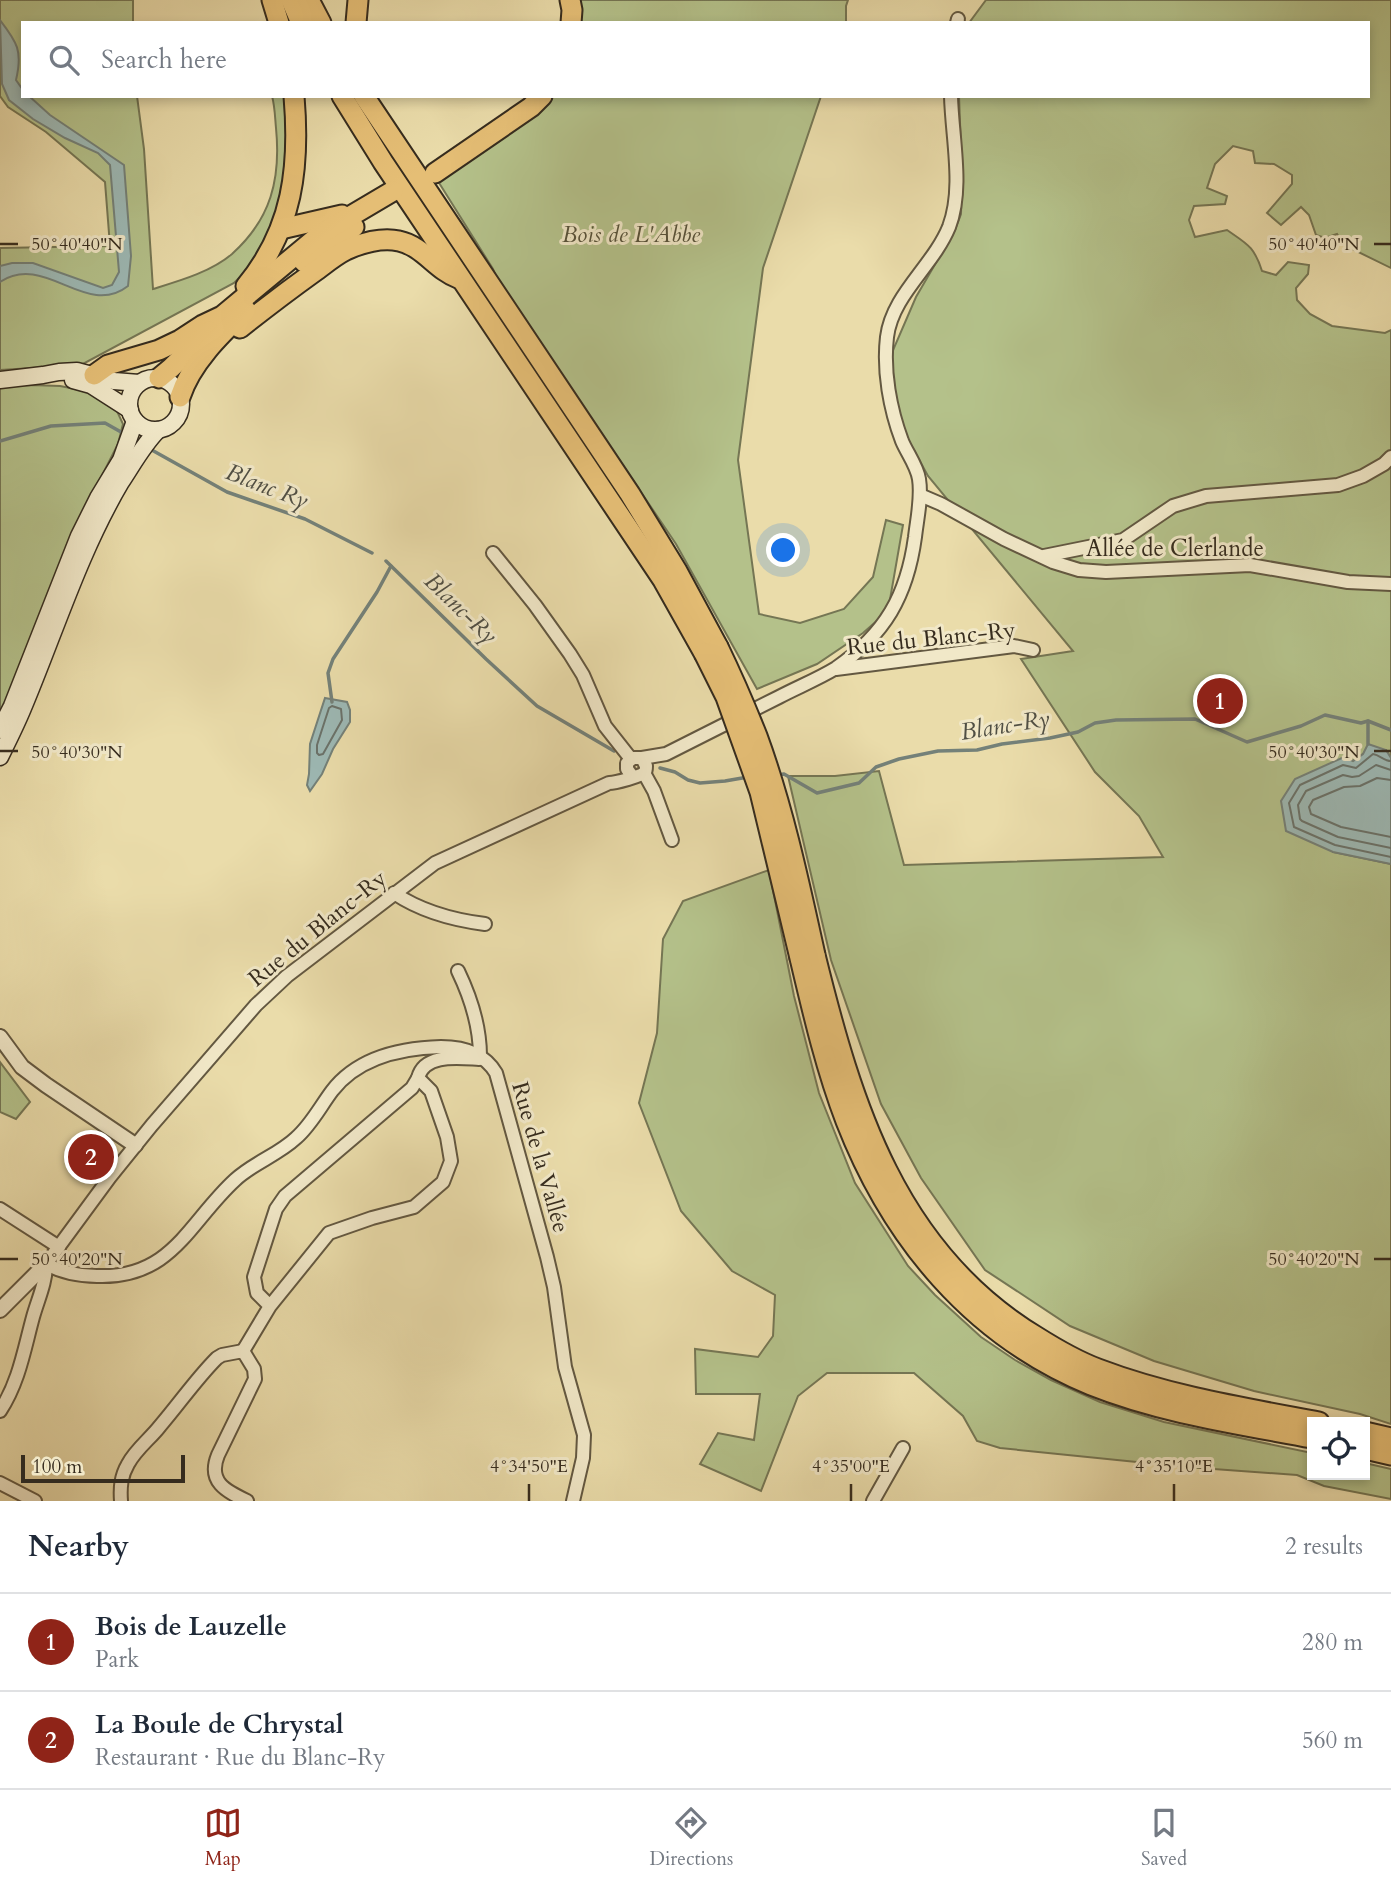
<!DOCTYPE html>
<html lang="en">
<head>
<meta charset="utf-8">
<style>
  body { margin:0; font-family:Cardo,serif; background:#f2f2f3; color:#1f2937 }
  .controls { position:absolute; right:21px; bottom:21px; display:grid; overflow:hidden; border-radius:0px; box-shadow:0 4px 10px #0003 }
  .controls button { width:63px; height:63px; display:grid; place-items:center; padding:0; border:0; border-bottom:2px solid #e0e1e3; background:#fff; color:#1f2937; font:35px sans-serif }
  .scale { position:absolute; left:21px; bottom:18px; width:164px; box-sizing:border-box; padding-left:7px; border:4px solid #362c1e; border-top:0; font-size:19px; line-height:24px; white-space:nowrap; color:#362c1e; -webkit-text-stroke:5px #f1e8c8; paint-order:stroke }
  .you { position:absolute; left:784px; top:551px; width:24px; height:24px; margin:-18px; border:5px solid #fff; border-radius:50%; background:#1a73e8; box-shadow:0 0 0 10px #1a73e833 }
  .badge { display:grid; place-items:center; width:46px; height:46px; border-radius:50%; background:#8f2418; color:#fff; font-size:23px; font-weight:700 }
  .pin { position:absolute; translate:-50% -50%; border:4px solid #fff; box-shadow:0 2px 7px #0006 }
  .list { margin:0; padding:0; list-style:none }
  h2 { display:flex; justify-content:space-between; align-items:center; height:91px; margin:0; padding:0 28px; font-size:30px }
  h2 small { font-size:23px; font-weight:400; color:#747a83 }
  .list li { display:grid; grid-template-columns:46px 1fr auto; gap:21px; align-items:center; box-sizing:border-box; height:98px; padding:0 28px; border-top:2px solid #e0e1e3 }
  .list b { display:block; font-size:26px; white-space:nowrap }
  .list p { margin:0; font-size:23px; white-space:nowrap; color:#747a83 }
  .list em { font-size:23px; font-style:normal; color:#747a83 }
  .icon { flex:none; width:38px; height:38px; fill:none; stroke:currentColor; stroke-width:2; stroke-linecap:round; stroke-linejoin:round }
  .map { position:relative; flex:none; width:1391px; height:1501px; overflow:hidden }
  .search { position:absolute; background:#fff; box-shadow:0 4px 10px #0003; left:21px; right:21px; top:21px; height:77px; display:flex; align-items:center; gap:18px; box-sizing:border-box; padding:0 24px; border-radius:0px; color:#747a83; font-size:26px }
  .sheet { height:287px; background:#fff }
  nav { display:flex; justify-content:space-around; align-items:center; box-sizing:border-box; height:98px; border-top:2px solid #e0e1e3; background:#fff; font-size:19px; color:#747a83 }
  nav a { display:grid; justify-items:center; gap:4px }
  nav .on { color:#8f2418 }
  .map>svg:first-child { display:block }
  .green { fill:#b4c18a; stroke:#757654; stroke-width:2 }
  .water { fill:#9db9b5; stroke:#748179; stroke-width:2 }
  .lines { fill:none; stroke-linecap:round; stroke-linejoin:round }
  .shore { stroke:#6a726a; stroke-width:2 }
  .stream { stroke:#748179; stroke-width:3.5 }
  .minor-casing { stroke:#635841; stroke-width:16 }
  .tertiary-casing { stroke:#635841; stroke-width:18 }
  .secondary-casing { stroke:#362c1e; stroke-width:19 }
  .trunk-casing { stroke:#362c1e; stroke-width:23 }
  .minor { stroke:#f1e8c8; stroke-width:12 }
  .tertiary { stroke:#f1e8c8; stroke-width:14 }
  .secondary { stroke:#f1e8c8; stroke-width:16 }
  .trunk { stroke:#e5be75; stroke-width:19 }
  .trunk-bridge-casing { stroke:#362c1e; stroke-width:23; stroke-linecap:butt }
  .trunk-bridge { stroke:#e5be75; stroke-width:19 }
  .ticks { fill:none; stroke:#362c1e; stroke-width:2.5 }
  .labels { text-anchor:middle; stroke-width:6; stroke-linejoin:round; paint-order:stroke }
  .park-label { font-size:23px; font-style:italic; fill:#565139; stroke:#f1e8c8 }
  .street-label { font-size:23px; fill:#362c1e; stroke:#f1e8c8 }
  .water-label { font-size:24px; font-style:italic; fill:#504f44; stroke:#f1e8c8 }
  .ticks-label { font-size:18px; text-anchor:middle; fill:#362c1e; stroke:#f1e8c8; stroke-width:6; stroke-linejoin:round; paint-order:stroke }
</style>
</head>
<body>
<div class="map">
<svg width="1391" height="1501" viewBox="0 0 1391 1501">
  <rect width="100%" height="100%" fill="#eadcaa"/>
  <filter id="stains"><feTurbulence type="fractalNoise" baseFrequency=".00286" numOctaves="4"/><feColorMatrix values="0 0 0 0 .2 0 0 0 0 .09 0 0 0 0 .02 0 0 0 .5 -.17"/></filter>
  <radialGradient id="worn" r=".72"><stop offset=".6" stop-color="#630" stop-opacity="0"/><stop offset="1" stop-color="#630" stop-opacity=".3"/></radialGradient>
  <g class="green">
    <path d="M0,0H133V23H23V96H137L144,149L153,289C179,281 211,272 232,254C271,219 281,179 276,128C275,118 275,107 272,96H285L288,119L284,196L259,254L243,274L234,283L81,365L0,370V248L110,246L105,182L46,132L8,107L0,96Z"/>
    <path d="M575,0H848L846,6V23H576Z"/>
    <path d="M986,0H1391V268L1344,245L1337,234L1325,238L1316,235L1309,215L1301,207L1281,225L1267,213L1292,184V175L1274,164L1255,163L1253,151L1233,146L1215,164L1207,188L1227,196L1225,204L1194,206L1189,220L1195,237L1227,230C1247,244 1254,246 1262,271L1276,275L1288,262L1309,265L1308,274L1296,288L1297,300L1310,314L1332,326L1385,333L1391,330V758L1386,750L1363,754L1353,761L1344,757L1334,763L1333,852L1391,864V1424L1360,1414L1254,1391L1154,1361L1070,1326L985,1270L921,1178L881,1104L831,960L788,776H835L879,771L904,865L1163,857L1139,816L1095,772L1021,659L1073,651L928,476L899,423L887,364L916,297L955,230L961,214L962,175L959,96H1368V23H969Z"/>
    <path d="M546,96H821L763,268L738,460L759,614L800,623L844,609L873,577L886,520L903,525L888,611L863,633L817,664L757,689L676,544L498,281L493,269L436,178Z"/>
    <path d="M31,385L60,386L86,391L116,409L123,424L118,444L91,497L0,717V386Z"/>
    <path d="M769,870L794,996L819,1093L855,1183L908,1266L935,1295L981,1337L1015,1360L1051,1380L1100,1402L1164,1422L1312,1453V1475H1365V1463L1391,1469V1499L1324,1486L1297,1475L1186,1467L1000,1448L977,1441L963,1416L914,1373H827L798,1396L761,1491L700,1464L718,1433L754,1440L760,1394H696L695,1349L758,1357L773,1336L775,1295L732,1271L681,1211L639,1103L657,1033L663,939L683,901Z"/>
    <path d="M0,1062L30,1102L16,1119L0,1112Z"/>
  </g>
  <g class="water">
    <path d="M0,20C17,42 23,51 16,80L23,90V96H29L50,115L124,165L131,256L128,286C86,319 45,252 0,282V266L12,263H33L103,288L112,285L119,272L110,165L98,153L65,138L33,119L9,100L2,84Z"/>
    <path d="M325,698L347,702L350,710V722L333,749L322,774L310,791L307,785L309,774L310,744Z"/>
    <path d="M1368,744L1386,750L1391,758V864L1333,852L1286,831L1281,801L1295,779L1344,757L1353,761L1363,754Z"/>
  </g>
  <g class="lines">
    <g class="shore">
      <path d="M332,706L341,709L342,720L323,754L319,755L317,753V745L329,708Z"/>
      <path d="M1391,761C1384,761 1380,755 1373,754L1356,768L1343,765L1300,785L1289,803L1294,827L1335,845L1391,857"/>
      <path d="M1391,770L1376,765L1359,776L1352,777L1343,775L1306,791L1298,805L1300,819L1302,821L1338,837L1391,848"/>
      <path d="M1391,780L1377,778L1360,786L1344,787L1313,800L1309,807L1311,814L1341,827L1391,837"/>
    </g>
    <g class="stream">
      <path d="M0,441L51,426L105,423L121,432"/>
      <path d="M150,449L227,492L305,519L372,553"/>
      <path d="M386,561L486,659L537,706L614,751"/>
      <path d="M332,702L328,673L333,659L377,592L391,566"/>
      <path d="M1368,721V744"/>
      <path d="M660,768L675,772L688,780L700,783L725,781L748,777"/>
      <path d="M777,775L784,774L817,793L859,783L876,767L899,759L938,751L977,750L1002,744L1050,738L1078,732L1095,723L1116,720L1195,719L1247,742L1301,726L1325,715L1361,723L1368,721L1391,730"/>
    </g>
    <g class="minor-casing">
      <g id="minor">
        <path d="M957,23L958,19"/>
        <path d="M920,495L941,504L1004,539L1053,562L1079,570L1106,572L1250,565L1348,582L1391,584"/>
        <path d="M493,553L535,605L570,654L583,675L605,726L631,759"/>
        <path d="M1044,556L1123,540L1173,506L1206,496L1338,485L1363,476L1384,464L1391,457"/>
        <path d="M836,669L1014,646L1033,650"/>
        <path d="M642,758L666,754C703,735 742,716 779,697C798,687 818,679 836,668C885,634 907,596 915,537C917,519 922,498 919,479C917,466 907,453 902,441C890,409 883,371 887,337C892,295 933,266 949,227C964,188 952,138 951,96"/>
        <path d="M644,773L654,791L672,840"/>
        <path d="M394,893C422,912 453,920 485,924"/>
        <path d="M458,971C471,998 480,1026 480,1056"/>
        <path d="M418,1078C424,1053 459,1058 479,1059"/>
        <path d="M0,1209L59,1247"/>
        <path d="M46,1264C63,1273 78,1276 97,1276C172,1279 189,1222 235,1180C253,1163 278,1155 296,1138C311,1125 320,1107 332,1091C358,1057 401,1048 441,1047C464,1047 484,1053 496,1073L547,1257L554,1287L565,1367L584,1435L583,1458L573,1501"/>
        <path d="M243,1351L270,1306L257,1293L254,1277L276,1209L285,1196L412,1088L418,1078L431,1091L447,1137L451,1161L443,1182L414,1207L372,1218L329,1233L270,1306"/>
        <path d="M0,1411C19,1382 24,1350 33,1317C38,1299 46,1283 46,1264L110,1177L152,1125L256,1005L287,976L435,863L609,783C615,783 642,776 645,772C646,771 646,768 646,766L642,758H633L627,763V769L632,776"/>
        <path d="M0,1483L35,1501"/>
        <path d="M121,1501C120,1487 121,1476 128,1464C136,1449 150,1439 160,1426C179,1404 196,1379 217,1358L222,1355L243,1351L254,1369L255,1379L218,1455C207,1482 226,1491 247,1501"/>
        <path d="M873,1501L903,1448"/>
      </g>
    </g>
    <g class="tertiary-casing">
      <g id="tertiary">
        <path d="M0,1037L22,1067L46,1085L135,1145"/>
        <path d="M0,1310L46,1264"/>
      </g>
    </g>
    <g class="secondary-casing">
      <g id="secondary">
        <circle cx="155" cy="404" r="26"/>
        <path d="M0,380L43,375L59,372L77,371L114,381L139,383"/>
        <path d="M73,380L91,385L130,410"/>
        <path d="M0,730L12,706L79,536L98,498L121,460L135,421"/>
        <path d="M0,757C8,741 16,725 23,708C55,632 79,553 121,482C133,464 143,445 158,430"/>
      </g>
    </g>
    <g class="trunk-casing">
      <g id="trunk">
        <path d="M272,0L279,23"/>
        <path d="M291,0L301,23"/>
        <path d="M309,0L321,23"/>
        <path d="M570,0L572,10L571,23"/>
        <path d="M356,23L358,0"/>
        <path d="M342,96L383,162L663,580L704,653"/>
        <path d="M364,96L630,494L677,571L718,647"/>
        <path d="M435,173L531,107L542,96"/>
        <path d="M281,229L342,215"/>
        <path d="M304,262L354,227"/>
        <path d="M246,286C293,229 300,167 294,96"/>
        <path d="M240,328C264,309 289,290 314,272C324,265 334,256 346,250C361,243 382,237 399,241C423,246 436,270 458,278"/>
        <path d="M94,375L108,365L159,350L180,340L203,325L222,316L322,233L393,191"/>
        <path d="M159,378L171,368L209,331"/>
        <path d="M180,397C191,363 220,335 246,310"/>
        <path d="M815,955C852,1105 896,1252 1037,1337C1056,1349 1077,1361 1098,1369C1169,1396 1244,1408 1319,1422"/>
        <path d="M800,958C813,1013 826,1069 846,1121C892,1239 972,1336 1091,1385C1161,1413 1238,1424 1312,1438"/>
        <path d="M1365,1432L1391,1438"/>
        <path d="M1365,1449L1391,1455"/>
      </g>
    </g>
    <use href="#minor" class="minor"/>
    <use href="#tertiary" class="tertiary"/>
    <use href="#secondary" class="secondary"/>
    <use href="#trunk" class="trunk"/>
    <g class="trunk-bridge-casing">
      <g id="trunk-bridge">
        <path d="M718,647C732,676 745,706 757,736C783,807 799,882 815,955"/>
        <path d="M704,653L726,697L760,792L800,958"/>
      </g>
    </g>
    <use href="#trunk-bridge" class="trunk-bridge"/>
  </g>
  <path class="ticks" d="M0,244H18M1374,244H1391M0,751H18M1374,751H1391M0,1259H18M1374,1259H1391M529,1484V1501M851,1484V1501M1174,1484V1501"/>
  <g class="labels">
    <g class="park-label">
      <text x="631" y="242">Bois de L'Abbe</text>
    </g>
    <g class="street-label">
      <text x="1175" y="556">Allée de Clerlande</text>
      <text transform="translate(931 638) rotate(-6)" y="8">Rue du Blanc-Ry</text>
      <text transform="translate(317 928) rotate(-39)" y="8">Rue du Blanc-Ry</text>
      <text transform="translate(541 1157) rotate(74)" y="8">Rue de la Vallée</text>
    </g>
    <g class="water-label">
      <text transform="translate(267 486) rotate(21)" y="8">Blanc Ry</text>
      <text transform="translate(461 608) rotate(44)" y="8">Blanc-Ry</text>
      <text transform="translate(1005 725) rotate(-9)" y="8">Blanc-Ry</text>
    </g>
  </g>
  <g class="ticks-label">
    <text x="77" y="250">50°40'40"N</text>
    <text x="1314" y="250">50°40'40"N</text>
    <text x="77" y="758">50°40'30"N</text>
    <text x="1314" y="758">50°40'30"N</text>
    <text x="77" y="1265">50°40'20"N</text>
    <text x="1314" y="1265">50°40'20"N</text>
    <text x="529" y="1472">4°34'50"E</text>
    <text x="851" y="1472">4°35'00"E</text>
    <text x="1174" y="1472">4°35'10"E</text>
  </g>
  <rect width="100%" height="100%" filter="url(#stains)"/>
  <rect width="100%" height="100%" fill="url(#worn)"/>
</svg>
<div class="controls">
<button><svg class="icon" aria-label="locate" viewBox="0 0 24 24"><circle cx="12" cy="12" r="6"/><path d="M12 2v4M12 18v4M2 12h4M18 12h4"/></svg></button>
</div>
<div class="scale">100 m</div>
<div class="you"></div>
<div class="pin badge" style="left:1220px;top:701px">1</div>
<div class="pin badge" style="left:91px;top:1157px">2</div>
<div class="search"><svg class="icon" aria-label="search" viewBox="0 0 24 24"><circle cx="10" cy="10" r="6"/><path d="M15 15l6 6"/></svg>Search here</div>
</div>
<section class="sheet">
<h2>Nearby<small>2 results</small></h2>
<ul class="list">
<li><span class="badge">1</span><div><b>Bois de Lauzelle</b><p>Park</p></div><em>280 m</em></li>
<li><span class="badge">2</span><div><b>La Boule de Chrystal</b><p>Restaurant · Rue du Blanc-Ry</p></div><em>560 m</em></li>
</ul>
</section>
<nav>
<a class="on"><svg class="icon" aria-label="map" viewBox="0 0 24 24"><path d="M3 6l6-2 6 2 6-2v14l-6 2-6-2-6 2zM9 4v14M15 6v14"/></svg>Map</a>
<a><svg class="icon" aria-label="directions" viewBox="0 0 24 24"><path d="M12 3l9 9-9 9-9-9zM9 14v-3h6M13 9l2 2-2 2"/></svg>Directions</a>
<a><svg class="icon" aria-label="saved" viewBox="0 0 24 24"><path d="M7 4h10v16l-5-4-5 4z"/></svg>Saved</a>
</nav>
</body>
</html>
